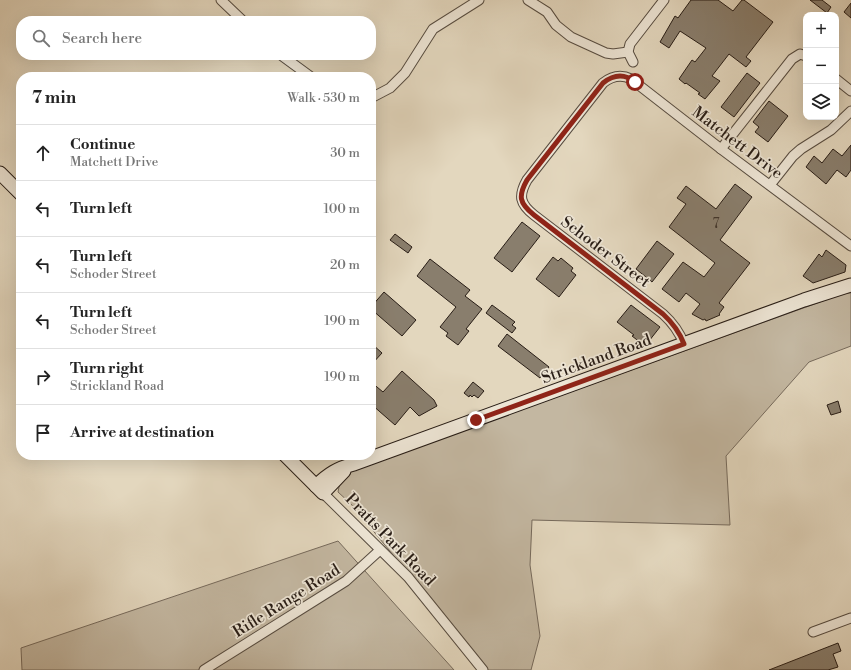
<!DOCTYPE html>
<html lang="en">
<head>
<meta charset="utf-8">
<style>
  body { margin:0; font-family:"Libre Bodoni",serif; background:#f2f2f2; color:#222 }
  .controls { position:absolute; right:12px; top:12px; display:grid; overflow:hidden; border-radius:8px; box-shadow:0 4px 16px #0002 }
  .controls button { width:36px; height:36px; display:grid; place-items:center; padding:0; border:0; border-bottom:1px solid #e0e0e0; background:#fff; color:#222; font:20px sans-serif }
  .stop { position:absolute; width:12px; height:12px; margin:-9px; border:3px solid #8f2418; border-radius:50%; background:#fff }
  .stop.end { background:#8f2418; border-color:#fff; box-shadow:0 1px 4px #0008 }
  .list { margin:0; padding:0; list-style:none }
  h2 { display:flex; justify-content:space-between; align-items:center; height:52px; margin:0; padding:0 16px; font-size:17px }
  h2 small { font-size:13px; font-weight:400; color:#767676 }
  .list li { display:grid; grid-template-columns:26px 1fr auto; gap:12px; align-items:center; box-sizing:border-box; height:56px; padding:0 16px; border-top:1px solid #e0e0e0 }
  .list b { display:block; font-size:15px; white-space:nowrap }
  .list p { margin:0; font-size:13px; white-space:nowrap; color:#767676 }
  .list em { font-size:13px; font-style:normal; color:#767676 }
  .icon { flex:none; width:22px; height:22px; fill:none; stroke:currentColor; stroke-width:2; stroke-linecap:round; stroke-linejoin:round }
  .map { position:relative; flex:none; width:851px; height:670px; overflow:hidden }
  .search { position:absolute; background:#fff; box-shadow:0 4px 16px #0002; left:16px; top:16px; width:360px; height:44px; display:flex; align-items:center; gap:10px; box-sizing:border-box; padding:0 14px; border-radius:16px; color:#767676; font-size:15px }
  .panel { position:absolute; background:#fff; box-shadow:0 4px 16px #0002; left:16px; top:72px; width:360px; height:388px; border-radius:16px }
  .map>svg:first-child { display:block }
  .green { fill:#c3b7a1; stroke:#766a5c }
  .building { fill:#897e6d; stroke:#281d16 }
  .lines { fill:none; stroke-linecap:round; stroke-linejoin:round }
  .street-casing { stroke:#574c40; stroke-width:11 }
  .secondary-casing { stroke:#281d16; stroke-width:15 }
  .street { stroke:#ede5d5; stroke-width:9 }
  .secondary { stroke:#ede5d5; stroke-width:13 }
  .route { stroke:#8f2418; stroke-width:5 }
  .labels { text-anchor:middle; stroke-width:3.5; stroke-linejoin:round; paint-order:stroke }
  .number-label { font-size:14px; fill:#40352c }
  .street-label { font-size:16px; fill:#281d16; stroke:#ede5d5 }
</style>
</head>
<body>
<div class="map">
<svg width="851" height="670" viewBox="0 0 851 670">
  <rect width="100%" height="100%" fill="#e3d7be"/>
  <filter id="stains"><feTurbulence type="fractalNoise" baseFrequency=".005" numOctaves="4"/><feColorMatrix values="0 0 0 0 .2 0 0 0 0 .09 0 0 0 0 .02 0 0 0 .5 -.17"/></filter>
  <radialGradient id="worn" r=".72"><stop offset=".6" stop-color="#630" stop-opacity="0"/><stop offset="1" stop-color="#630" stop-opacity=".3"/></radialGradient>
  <g class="green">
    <path d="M845,293H851V346L809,362L726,456L730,525L532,520L530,565L540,636L531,670H488L351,504L338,492L340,482L351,471Z"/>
    <path d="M338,541L454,670H22L21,648Z"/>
  </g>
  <g class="building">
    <path d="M691,0H718L733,11L742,0H744L773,22L746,57L751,61L746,67L729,54L712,76L720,81L705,99L698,94L700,93L686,83L685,84L679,79L692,60L695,62L706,48L680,31L669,48L660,42L675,16L678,18Z"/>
    <path d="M810,0H822L831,7L827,13Z"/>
    <path d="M851,3V18L844,12Z"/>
    <path d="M747,73L760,83L734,117L721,107Z"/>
    <path d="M769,101L788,116L768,142L755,132L759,127L753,122Z"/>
    <path d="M851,145V170L846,177L837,170L826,184L806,167L814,156L822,163L833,149L842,156Z"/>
    <path d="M735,184L752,197L720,240L750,263L719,303L724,307L719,314L720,315L706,321L705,319L703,320L692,314L700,304L686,293L679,302L662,289L683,262L704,277L715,263L669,227L686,204L677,198L686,186L716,209Z"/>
    <path d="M522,222L540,236L512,272L494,258Z"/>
    <path d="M395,234L412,247L408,253L390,240Z"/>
    <path d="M657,241L674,254L652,282L636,269Z"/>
    <path d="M826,250L846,265L845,272L813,283L803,276L819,254L822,257Z"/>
    <path d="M553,257L558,261L561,258L573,268L571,271L576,275L559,297L536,279Z"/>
    <path d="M430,259L470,290L465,296L482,309L466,329L469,331L458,345L446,336L448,333L440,327L456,307L417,276Z"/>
    <path d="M384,292L416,320L402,336L371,309V307Z"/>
    <path d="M492,305L515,322L512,325L516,328L512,333L486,313Z"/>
    <path d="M631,305L660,327L649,341L645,338L641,343L632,336L634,335L617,322Z"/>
    <path d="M507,334L549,367L546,371L548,373L544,379L541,376L540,378L498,346Z"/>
    <path d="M371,343L382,353L371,365Z"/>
    <path d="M402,371L434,400L437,406L419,416L410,407L395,425L371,404V382L383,392Z"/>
    <path d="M473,382L484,391L478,398L474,395L472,397L470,395L469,397L464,393Z"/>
    <path d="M838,401L841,412L831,415L827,405Z"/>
    <path d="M838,643L841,651L833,654L838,667L828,670H769Z"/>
  </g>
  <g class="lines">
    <g class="street-casing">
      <g id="street">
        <path d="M221,0L243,21"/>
        <path d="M528,0L547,12L556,25L571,37L606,53L613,54L628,52"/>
        <path d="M281,55L311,77"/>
        <path d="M633,62L628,52L630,44L664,0"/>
        <path d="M836,79L851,91"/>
        <path d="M371,98L390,88L405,73L433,29L479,0"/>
        <path d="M721,149L792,59L800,54L806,56"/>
        <path d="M770,185L793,156L801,149L831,130L851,111"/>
        <path d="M684,344C679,331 673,323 663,314L534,215C520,204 518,196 527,180L603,83C612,76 621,74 631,79L721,149L851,246"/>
        <path d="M323,493L408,577L483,670"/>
        <path d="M813,632L851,618"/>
        <path d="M204,670L346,581L380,550"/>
      </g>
    </g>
    <g class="secondary-casing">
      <g id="secondary">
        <path d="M0,173L21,194"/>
        <path d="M285,455L323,493L344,471"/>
        <path d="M316,486C328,474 338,468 354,464L804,300L851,285"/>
      </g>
    </g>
    <use href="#street" class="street"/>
    <use href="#secondary" class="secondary"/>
  </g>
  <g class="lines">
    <path class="route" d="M476,420L684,344C679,331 673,323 663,314L534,215C519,203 518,196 527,180L603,83C613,75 624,73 635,82"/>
  </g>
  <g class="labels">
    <g class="number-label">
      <text x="716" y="228">7</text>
    </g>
    <g class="street-label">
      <text transform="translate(738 142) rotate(37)" y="6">Matchett Drive</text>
      <text transform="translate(606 251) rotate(37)" y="6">Schoder Street</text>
      <text transform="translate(596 358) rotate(-20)" y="6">Strickland Road</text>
      <text transform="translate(391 539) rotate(46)" y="6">Pratts Park Road</text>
      <text transform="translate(286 600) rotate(-32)" y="6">Rifle Range Road</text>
    </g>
  </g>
  <rect width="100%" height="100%" filter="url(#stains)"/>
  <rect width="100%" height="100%" fill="url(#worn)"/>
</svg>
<div class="controls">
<button>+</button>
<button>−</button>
<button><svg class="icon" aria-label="layers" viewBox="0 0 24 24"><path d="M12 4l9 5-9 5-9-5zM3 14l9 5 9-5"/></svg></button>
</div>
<div class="stop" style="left:635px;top:82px"></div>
<div class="stop end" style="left:476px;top:420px"></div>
<div class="search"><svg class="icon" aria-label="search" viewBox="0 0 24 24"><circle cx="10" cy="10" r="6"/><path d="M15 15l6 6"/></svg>Search here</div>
<section class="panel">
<h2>7 min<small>Walk · 530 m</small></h2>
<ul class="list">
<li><svg class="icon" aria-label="ahead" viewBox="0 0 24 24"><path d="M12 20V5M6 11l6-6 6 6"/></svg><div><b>Continue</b><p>Matchett Drive</p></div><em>30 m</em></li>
<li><svg class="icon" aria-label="left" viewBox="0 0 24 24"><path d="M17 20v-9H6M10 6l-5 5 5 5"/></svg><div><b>Turn left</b></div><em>100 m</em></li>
<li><svg class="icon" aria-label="left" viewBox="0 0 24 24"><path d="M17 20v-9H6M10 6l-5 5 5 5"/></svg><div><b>Turn left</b><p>Schoder Street</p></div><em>20 m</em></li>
<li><svg class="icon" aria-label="left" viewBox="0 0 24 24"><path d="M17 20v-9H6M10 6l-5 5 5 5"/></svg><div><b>Turn left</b><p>Schoder Street</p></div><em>190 m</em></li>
<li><svg class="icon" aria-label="right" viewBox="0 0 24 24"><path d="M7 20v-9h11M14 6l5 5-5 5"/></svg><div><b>Turn right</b><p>Strickland Road</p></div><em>190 m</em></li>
<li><svg class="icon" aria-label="arrive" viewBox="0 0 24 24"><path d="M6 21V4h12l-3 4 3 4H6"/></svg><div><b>Arrive at destination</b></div></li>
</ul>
</section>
</div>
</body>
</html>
